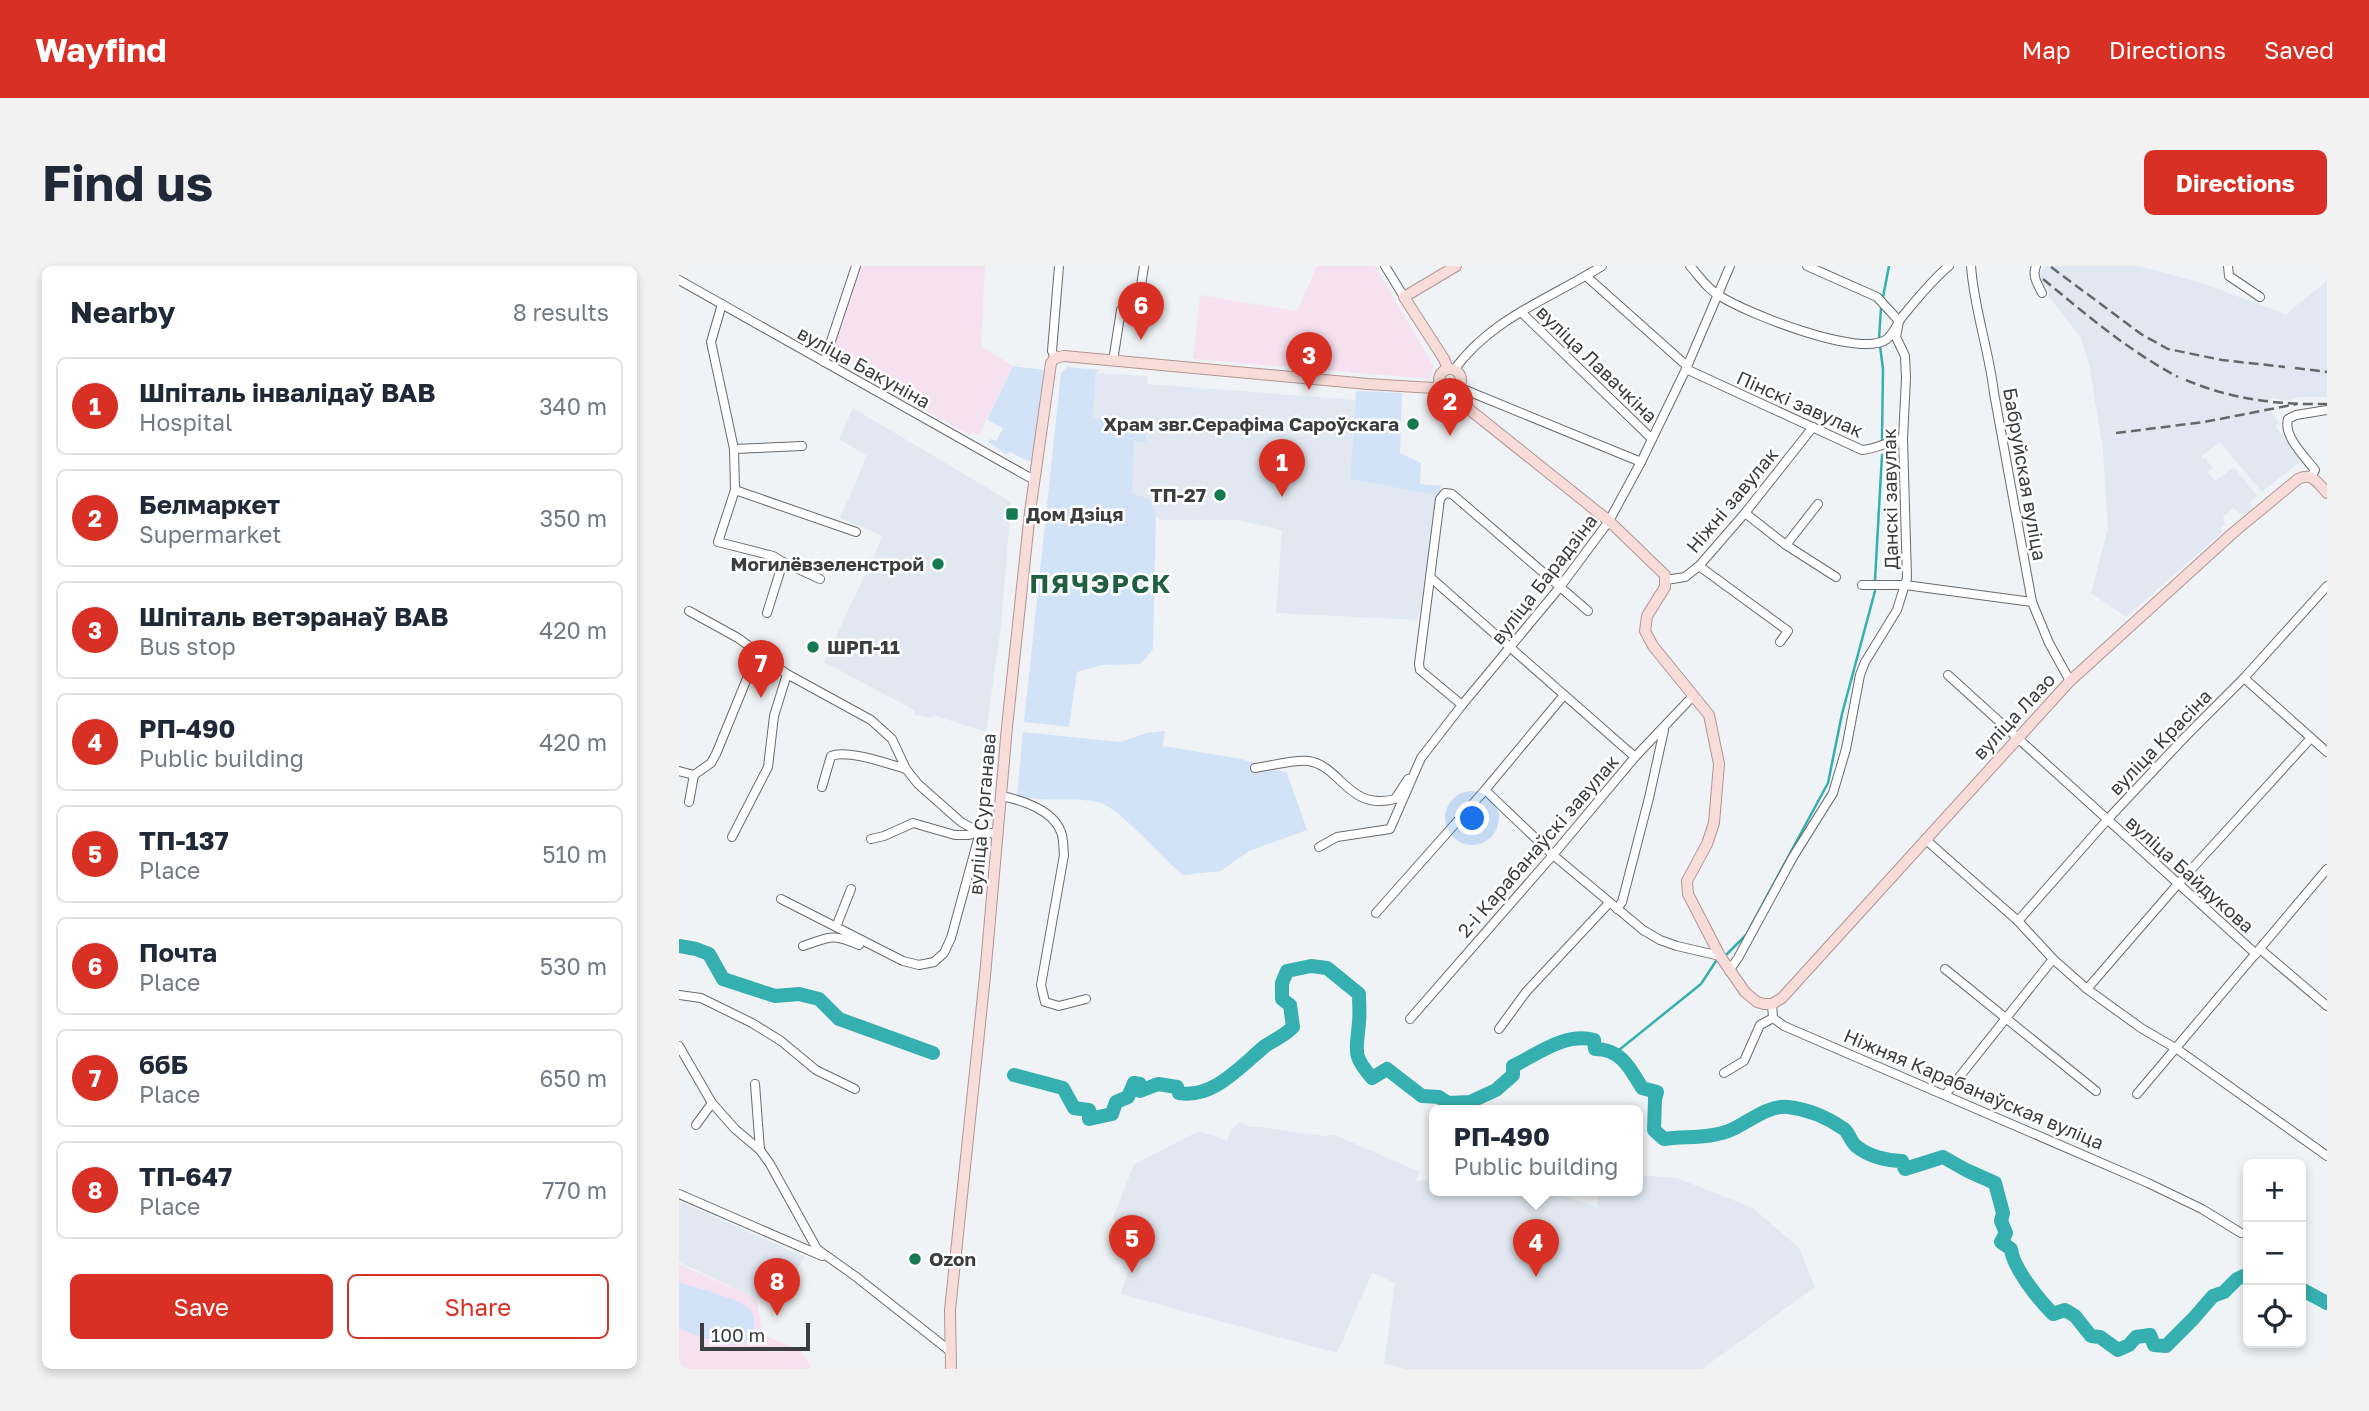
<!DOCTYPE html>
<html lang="en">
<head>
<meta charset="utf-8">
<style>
  body { margin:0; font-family:"Golos Text",sans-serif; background:#f2f2f3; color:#1f2937 }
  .controls { position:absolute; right:21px; bottom:21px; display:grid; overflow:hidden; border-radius:10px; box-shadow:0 4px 10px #0003 }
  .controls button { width:63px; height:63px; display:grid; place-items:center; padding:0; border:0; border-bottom:2px solid #e0e1e3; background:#fff; color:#1f2937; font:35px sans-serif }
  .scale { position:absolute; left:21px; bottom:18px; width:110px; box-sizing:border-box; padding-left:7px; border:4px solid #3c3d3e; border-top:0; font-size:19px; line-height:24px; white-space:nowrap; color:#3c3d3e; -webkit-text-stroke:5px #fff; paint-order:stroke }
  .you { position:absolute; left:794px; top:553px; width:24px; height:24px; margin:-18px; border:5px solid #fff; border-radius:50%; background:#1a73e8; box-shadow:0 0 0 10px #1a73e833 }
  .badge { display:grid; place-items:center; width:46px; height:46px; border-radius:50%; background:#d93025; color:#fff; font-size:23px; font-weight:700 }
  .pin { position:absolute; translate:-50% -58px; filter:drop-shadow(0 2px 4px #0008) }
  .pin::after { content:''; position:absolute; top:37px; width:24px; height:21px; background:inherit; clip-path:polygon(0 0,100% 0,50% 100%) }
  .popup { position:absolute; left:750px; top:839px; width:214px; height:91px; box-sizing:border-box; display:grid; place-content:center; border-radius:10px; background:#fff; filter:drop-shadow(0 2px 5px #0005); font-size:23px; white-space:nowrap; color:#747a83 }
  .popup b { font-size:26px; color:#1f2937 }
  .popup::after { content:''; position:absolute; left:50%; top:100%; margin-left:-14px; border:14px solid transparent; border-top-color:#fff }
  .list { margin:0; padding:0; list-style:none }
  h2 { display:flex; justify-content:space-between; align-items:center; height:91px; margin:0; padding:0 28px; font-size:30px }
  h2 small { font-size:23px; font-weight:400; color:#747a83 }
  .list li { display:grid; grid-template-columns:46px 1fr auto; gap:21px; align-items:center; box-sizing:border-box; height:98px; margin:0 14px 14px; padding:0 14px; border:2px solid #e0e1e3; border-radius:10px }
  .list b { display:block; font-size:26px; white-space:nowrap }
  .list p { margin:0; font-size:23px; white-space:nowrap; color:#747a83 }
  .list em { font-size:23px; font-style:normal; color:#747a83 }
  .actions { display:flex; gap:14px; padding:21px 28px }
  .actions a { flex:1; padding:16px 0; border:2px solid #d93025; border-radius:10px; text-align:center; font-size:24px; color:#d93025 }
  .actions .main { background:#d93025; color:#fff }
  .icon { flex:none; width:38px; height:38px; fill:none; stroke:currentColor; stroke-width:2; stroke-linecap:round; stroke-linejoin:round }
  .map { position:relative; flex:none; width:1648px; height:1103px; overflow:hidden; border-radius:10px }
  header { display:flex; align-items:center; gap:42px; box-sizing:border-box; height:98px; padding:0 35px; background:#d93025; color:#fff }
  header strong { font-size:33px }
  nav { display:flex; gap:38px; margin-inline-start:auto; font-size:24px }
  .intro { display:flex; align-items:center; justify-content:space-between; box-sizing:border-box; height:168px; padding:0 42px }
  h1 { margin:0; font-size:49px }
  .button { padding:18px 32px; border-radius:10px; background:#d93025; color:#fff; font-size:24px; font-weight:700 }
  main { display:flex; gap:42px; padding:0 42px }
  aside { flex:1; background:#fff; border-radius:10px; box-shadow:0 4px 10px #0003 }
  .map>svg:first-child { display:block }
  .built { fill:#e1e8f1 }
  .education { fill:#f6e1f0 }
  .green { fill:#d2e3f7 }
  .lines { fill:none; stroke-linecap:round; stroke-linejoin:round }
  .stream { stroke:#35afb0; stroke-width:2.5 }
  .river { stroke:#35afb0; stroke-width:14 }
  .minor-casing { stroke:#696b6d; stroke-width:10 }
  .major-casing { stroke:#b29592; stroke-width:12 }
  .minor { stroke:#fff; stroke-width:8 }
  .major { stroke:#f7dcd9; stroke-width:10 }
  .rail { stroke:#666769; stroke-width:2.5; stroke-dasharray:10 5; stroke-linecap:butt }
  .poi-dot { fill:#157951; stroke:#fff; stroke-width:2.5 }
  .labels { text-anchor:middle; stroke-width:5; stroke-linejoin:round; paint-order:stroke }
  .street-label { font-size:19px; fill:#3c3d3e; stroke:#fff }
  .poi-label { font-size:19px; font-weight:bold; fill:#3c3d3e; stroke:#fff; text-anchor:end }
  .district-label { font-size:26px; font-weight:bold; letter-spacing:2px; fill:#205f42; stroke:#fff }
</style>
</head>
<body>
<header>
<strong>Wayfind</strong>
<nav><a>Map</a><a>Directions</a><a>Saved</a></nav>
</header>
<div class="intro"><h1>Find us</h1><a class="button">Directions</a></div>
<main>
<aside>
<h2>Nearby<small>8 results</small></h2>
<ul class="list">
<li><span class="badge">1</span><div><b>Шпіталь інвалідаў ВАВ</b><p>Hospital</p></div><em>340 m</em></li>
<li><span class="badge">2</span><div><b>Белмаркет</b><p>Supermarket</p></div><em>350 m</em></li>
<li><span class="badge">3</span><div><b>Шпіталь ветэранаў ВАВ</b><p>Bus stop</p></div><em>420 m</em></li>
<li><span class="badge">4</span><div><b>РП-490</b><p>Public building</p></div><em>420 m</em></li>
<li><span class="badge">5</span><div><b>ТП-137</b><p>Place</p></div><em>510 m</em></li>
<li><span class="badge">6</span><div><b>Почта</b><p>Place</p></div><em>530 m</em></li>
<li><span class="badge">7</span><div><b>ббБ</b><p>Place</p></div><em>650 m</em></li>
<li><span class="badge">8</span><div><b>ТП-647</b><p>Place</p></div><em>770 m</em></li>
</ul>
<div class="actions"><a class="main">Save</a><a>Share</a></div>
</aside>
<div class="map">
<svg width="1648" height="1103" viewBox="0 0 1648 1103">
  <rect width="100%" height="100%" fill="#f0f3f5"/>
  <g class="built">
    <path d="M1368,0H1460L1522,17L1607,48L1648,15V131H1620L1610,135L1591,132L1592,146L1600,157L1596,160L1623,194L1583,226L1541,176L1522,190L1524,193L1526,192L1534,202L1529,206L1536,215L1555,201L1578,230L1571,236L1573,242L1568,247L1562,248L1554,242L1544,251L1546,258L1542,262L1544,266L1447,351L1412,327L1429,262L1424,184L1410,98L1402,72L1370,31L1369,23L1358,11Z"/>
    <path d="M417,107L469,110L468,118L676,134L671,213L760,230L748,315L738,354L597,347L603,264L559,254H482L469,243L445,240L414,152Z"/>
    <path d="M174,142L332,236L322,360L307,466L254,449L253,452L236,449L235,444L145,396L204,270L161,252L188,190L160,173Z"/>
    <path d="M561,856L570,861H580L646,870L656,869L741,906L736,915L755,913L756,925H884V930L918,941L921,925H959V909L998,912L1074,942L1120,982L1136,1021L1023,1103H727L705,1098L716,1017L693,1007L658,1087L442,1028L454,989L434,952L455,898L520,865L548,875L552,864Z"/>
    <path d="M0,935L121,989L126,990L112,1015L108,1014L98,1031L91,1028L88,1033H78L0,996Z"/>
  </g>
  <g class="education">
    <path d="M181,0H306L302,80L334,100L300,169L293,166L291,169L204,121L203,110L198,108L189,113L173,105V97L166,95L163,99L151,92Z"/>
    <path d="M638,0H696L755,101L751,113L514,93L521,29L618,45Z"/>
    <path d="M0,998L78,1033L83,1068L122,1085L132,1100L130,1103H0Z"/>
  </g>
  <g class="green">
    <path d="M334,100L366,104L357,197L344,193L331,186L327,188L309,176L311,173L317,175L324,162L308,154Z"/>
    <path d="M388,101L421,104L417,107L414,152L467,157V176L455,175L453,228L470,233L477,247L474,383L461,398L423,399L398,406L390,461L345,456L382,107Z"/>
    <path d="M677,125L723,127L721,187L742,197L741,218L762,220L760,230L671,213Z"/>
    <path d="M486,465L484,480L562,493L608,507L628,564L570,585L542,605L504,609C483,593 440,540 418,536C389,530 368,538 338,529L344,466L441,476L468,467Z"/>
    <path d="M0,1016C16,1022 55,1031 68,1041C74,1045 76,1053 75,1060C72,1097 19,1069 0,1062Z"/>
  </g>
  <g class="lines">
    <g class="stream">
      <path d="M1204,31L1210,0"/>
      <path d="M1200,73L1202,42"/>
      <path d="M1201,80L1204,103L1203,173"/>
      <path d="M1196,314L1203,189"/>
      <path d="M1047,689L1067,669L1149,517L1163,448L1196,325"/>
      <path d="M935,788L1022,718L1037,695"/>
    </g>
    <g class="river">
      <path d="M0,680L17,683L30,688L44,713L96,730L120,728L140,733L160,753L254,787"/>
      <path d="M335,809L384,822L395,842L410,844V853L433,848L437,836L449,831L455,817L461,818V825L479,818L498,821L500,827C534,833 562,800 586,780C596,773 604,771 614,761L611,739L603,733V717L608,705L632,700L648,702L680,728C680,737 681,747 680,756C678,785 672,788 693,812L708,803L743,830L760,831L769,837L791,836L817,824L834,809V800C859,788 887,766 915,774L916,783C942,783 951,802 963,822L978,826L976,833L975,864L985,873C1008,870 1033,873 1054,863C1071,855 1089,839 1109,841C1128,843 1149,852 1165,863C1170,867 1172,876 1177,880C1189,890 1208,895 1223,895L1226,903L1264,891L1287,904L1316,917L1324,947L1322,955L1327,967L1322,976L1332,983C1334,1002 1360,1034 1374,1048L1386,1044L1396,1050L1412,1070L1421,1071L1439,1084L1450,1079L1457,1071L1471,1069L1475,1079L1487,1080L1514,1053L1534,1030L1545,1026L1558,1013L1569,1008"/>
      <path d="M1622,1023L1648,1037"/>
    </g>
    <g class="minor-casing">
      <g id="minor">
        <path d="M706,0L725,31"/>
        <path d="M1011,0C1020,10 1029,24 1041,30C1067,47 1182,93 1208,73C1215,67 1218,58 1223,51C1238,33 1252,15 1270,0"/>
        <path d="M1128,0L1198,31L1220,55"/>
        <path d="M1292,0C1295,43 1310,84 1315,127L1353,336L1370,377L1391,415"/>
        <path d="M1357,0C1353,10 1358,17 1363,27"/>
        <path d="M1549,0L1550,10L1581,31"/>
        <path d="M907,10L1008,100"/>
        <path d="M0,14L355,214"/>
        <path d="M43,38L32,76L55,183L56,224L39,276L94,290L104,296L88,347"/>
        <path d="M842,46L973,173"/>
        <path d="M376,92L373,85L380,0"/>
        <path d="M434,95L442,44L461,26L465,0"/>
        <path d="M145,96L177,0"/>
        <path d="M1007,103L1183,184C1198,183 1209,175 1224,173"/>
        <path d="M775,104C811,53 872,32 923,0"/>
        <path d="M779,121L962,196"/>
        <path d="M55,183L123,180"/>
        <path d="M1632,211L1636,204C1626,191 1604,170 1609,153L1617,149L1648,144"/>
        <path d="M56,224L177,266"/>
        <path d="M1066,247L1107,279L1157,311"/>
        <path d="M1107,279L1139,238"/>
        <path d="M104,296L141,313"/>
        <path d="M1020,300L1109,365L1101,376"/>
        <path d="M751,311L956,491"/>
        <path d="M987,314L1006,311L1020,300L1066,247L1134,161"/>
        <path d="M1183,319H1226L1353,336"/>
        <path d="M10,345L59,372L108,408L192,454L213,473L227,503L239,518L282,556L298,565L318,568"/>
        <path d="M1269,409L1577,688"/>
        <path d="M1565,412L1648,486"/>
        <path d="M783,439L741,404L740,398L761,233L766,227L773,228L909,345"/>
        <path d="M576,502C591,500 617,493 630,495C663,501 669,545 716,533L729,513"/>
        <path d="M0,505L15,509L32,497L37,488L78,388"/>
        <path d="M143,521L152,490C168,483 210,498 227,503"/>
        <path d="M806,524L874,589L964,664L981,674L998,680L1041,690"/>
        <path d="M322,530C343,534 374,544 382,566C385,573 384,582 385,589L362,719L366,736L380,740L407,733"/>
        <path d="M10,536L15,509"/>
        <path d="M53,571L89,501L95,450L108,408"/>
        <path d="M192,573L205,570L234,557L276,569H290L301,566"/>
        <path d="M1246,573L1339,655L1374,693L1408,723L1462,762L1498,783L1648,890"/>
        <path d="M640,581L658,571L711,563L742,492L783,439L881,321L930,255L962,196L1007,103L1051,0"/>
        <path d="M102,633L224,695L240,699L255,696L265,687L272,672L301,566"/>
        <path d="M938,643L943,636L970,532L985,464"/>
        <path d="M697,647L806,524L885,429"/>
        <path d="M1339,655L1428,554L1506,471L1565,412L1648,320"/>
        <path d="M157,661L172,623"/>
        <path d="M124,680C151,671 152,667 180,679"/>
        <path d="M1581,683L1648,740"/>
        <path d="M1266,703L1417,825"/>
        <path d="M1050,705L1059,692L1114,591L1154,527L1167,483L1181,409L1186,396L1218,344L1228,312L1224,173L1227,112L1226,90L1217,71L1220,55"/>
        <path d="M1408,723L1498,619L1632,472"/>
        <path d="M0,729L22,732L73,757L102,775L137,804L176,823"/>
        <path d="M1093,738L1094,752L1105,760L1469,917L1523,943L1562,967"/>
        <path d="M731,753L874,589L956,491L1014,430"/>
        <path d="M820,763L847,726L930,637"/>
        <path d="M0,780L33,837L56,863L81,884L91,898L138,983L176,1010L271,1085"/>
        <path d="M1045,807L1065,795L1081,759L1094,752"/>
        <path d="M76,818L81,884"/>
        <path d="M1458,828L1648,603"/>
        <path d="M1266,829L1374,693"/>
        <path d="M17,859L33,837"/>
        <path d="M0,928L143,990"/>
      </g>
    </g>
    <g class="major-casing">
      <g id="major">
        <circle cx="771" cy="114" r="11"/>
        <path d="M769,103L765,93L725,31L777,0"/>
        <path d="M774,125L781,136L930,255L986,309V321L968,350L966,365L974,380L1030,449L1040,498L1035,557L1028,578L1008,615L1009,628L1041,690L1066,726L1078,736L1085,738H1093L1103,732L1391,415L1555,266L1619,213C1633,206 1639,217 1648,227"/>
        <path d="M272,1103L271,1044L306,710L328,461L351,246L372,97L376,92L385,90L689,118L754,122L761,120"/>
      </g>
    </g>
    <use href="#minor" class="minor"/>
    <use href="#major" class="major"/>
    <g class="rail">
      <path d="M1372,1L1462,68L1489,83L1543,94L1606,101"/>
      <path d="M1364,13C1409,50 1447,83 1499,111"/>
      <path d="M1616,102L1648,106"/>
      <path d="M1507,114C1552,133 1599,139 1648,138"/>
      <path d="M1437,167L1525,156L1618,138"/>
    </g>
  </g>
  <g class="poi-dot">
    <circle cx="734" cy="158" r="7"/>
    <circle cx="541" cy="229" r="7"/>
    <rect x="326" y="241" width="14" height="14" rx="3.5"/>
    <circle cx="259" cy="298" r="7"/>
    <circle cx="134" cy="381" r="7"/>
    <circle cx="236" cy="993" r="7"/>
  </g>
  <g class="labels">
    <g class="street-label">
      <text transform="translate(918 98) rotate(44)" y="7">вуліца Лавачкіна</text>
      <text transform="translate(185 101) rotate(29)" y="7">вуліца Бакуніна</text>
      <text transform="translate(1121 138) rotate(24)" y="7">Пінскі завулак</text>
      <text transform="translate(1346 208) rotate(80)" y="7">Бабруйская вуліца</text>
      <text transform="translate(1211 233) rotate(-91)" y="7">Данскі завулак</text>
      <text transform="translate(1053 234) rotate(-50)" y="7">Ніжні завулак</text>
      <text transform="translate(865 313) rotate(-52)" y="7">вуліца Барадзіна</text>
      <text transform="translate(1335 450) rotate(-47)" y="7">вуліца Лазо</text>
      <text transform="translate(1481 476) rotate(-46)" y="7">вуліца Красіна</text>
      <text transform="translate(303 548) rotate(-85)" y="7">вуліца Сурганава</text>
      <text transform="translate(859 580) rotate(-49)" y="7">2-і Карабанаўскі завулак</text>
      <text transform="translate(1511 608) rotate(42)" y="7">вуліца Байдукова</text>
      <text transform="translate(1295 823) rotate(23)" y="7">Ніжняя Карабанаўская вуліца</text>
    </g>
    <g class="poi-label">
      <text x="720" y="165">Храм звг.Серафіма Сароўскага</text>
      <text x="527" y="236">ТП-27</text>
      <text x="347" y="255" text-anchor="start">Дом Дзіця</text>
      <text x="245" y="305">Могилёвзеленстрой</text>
      <text x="148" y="388" text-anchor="start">ШРП-11</text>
      <text x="250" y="1000" text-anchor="start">Ozon</text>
    </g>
    <g class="district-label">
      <text x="422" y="327">ПЯЧЭРСК</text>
    </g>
  </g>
</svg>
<div class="controls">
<button>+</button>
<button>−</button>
<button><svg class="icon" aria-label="locate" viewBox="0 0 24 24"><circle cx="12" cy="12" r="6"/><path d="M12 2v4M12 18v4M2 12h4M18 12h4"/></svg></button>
</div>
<div class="scale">100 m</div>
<div class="you"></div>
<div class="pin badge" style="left:603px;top:231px">1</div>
<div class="pin badge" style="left:771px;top:170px">2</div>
<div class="pin badge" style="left:630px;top:124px">3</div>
<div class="pin badge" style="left:857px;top:1011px">4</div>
<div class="popup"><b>РП-490</b>Public building</div>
<div class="pin badge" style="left:453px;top:1007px">5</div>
<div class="pin badge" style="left:462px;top:74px">6</div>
<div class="pin badge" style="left:82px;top:432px">7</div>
<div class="pin badge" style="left:98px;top:1050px">8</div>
</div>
</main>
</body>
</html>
